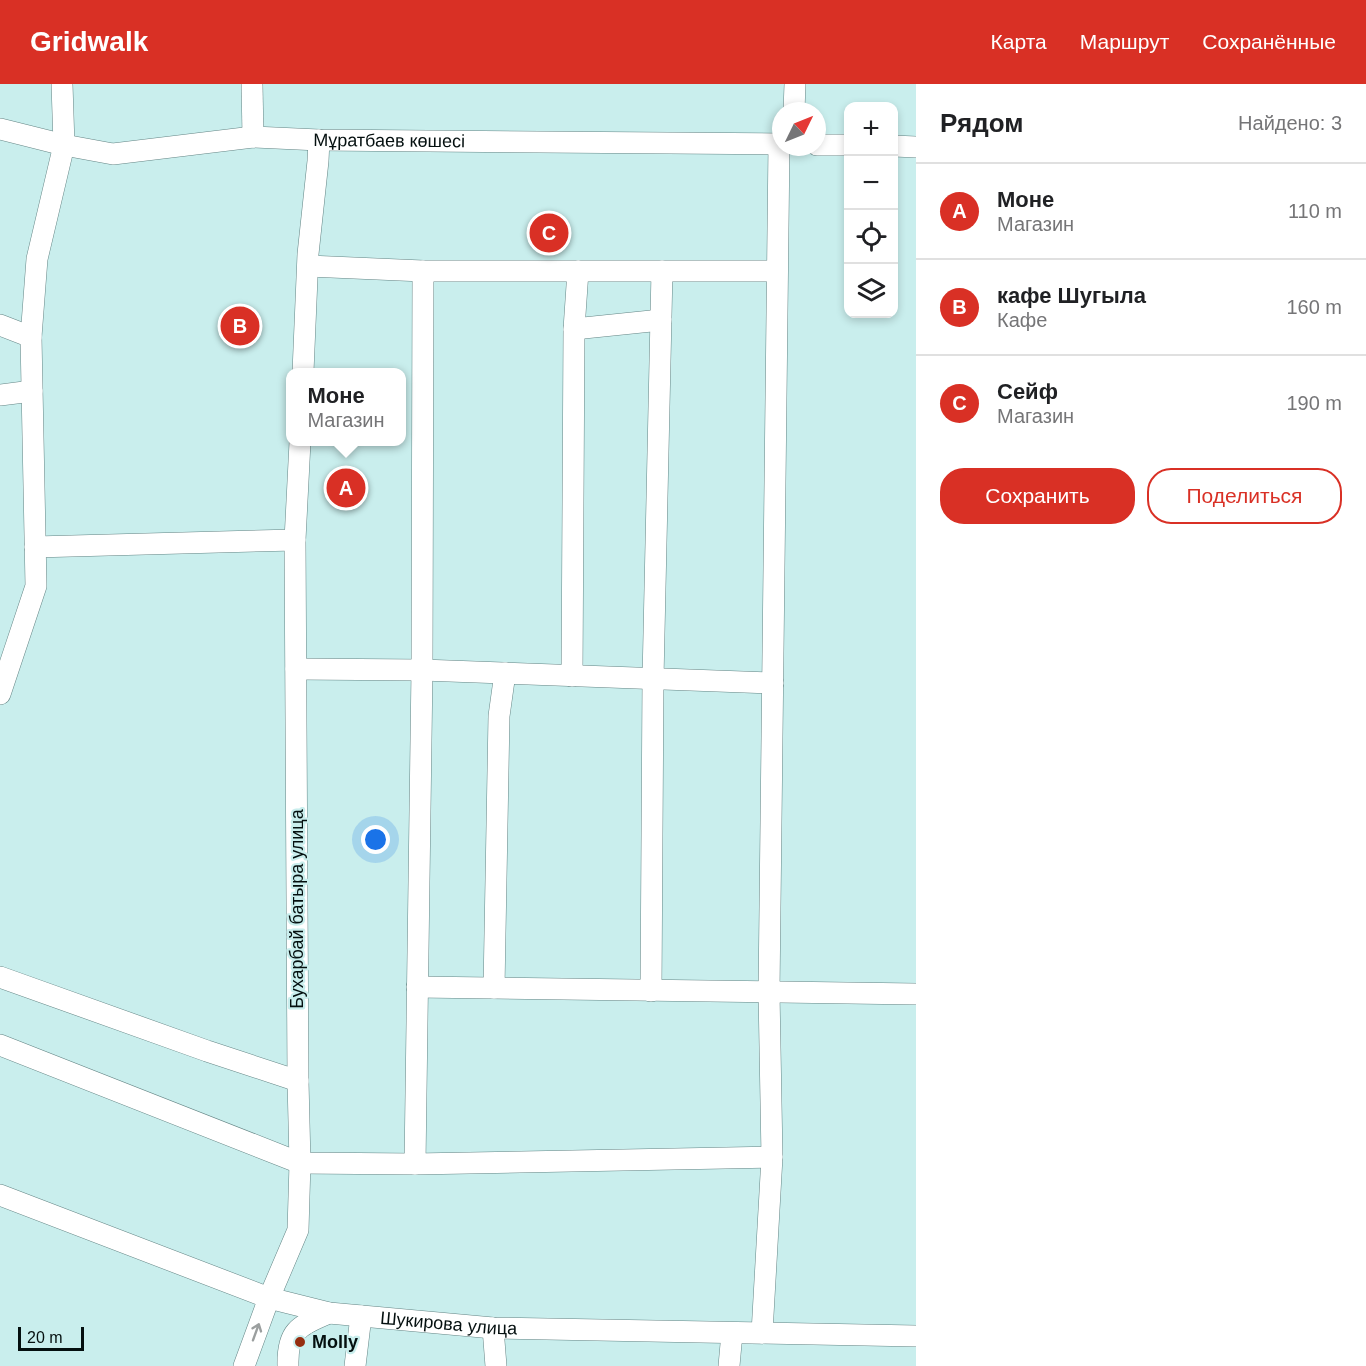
<!DOCTYPE html>
<html lang="ru">
<head>
<meta charset="utf-8">
<style>
  body { margin:0; font-family:Helvetica,sans-serif; background:#f2f2f2; color:#202124 }
  .controls { position:absolute; right:18px; top:18px; display:grid; overflow:hidden; border-radius:12px; box-shadow:0 3px 9px #0003 }
  .controls button { width:54px; height:54px; display:grid; place-items:center; padding:0; border:0; border-bottom:2px solid #e0e0e0; background:#fff; color:#202124; font:30px sans-serif }
  .compass { position:absolute; left:772px; top:18px; width:54px; height:54px; border-radius:50%; background:#fff; box-shadow:0 3px 9px #0003; rotate:47deg }
  .scale { position:absolute; left:18px; bottom:15px; width:66px; box-sizing:border-box; padding-left:6px; border:3px solid #040f0f; border-top:0; font-size:16px; line-height:21px; white-space:nowrap; color:#040f0f; -webkit-text-stroke:4px #c9eeed; paint-order:stroke }
  .you { position:absolute; left:376px; top:756px; width:21px; height:21px; margin:-15px; border:4px solid #fff; border-radius:50%; background:#1a73e8; box-shadow:0 0 0 9px #1a73e833 }
  .badge { display:grid; place-items:center; width:39px; height:39px; border-radius:50%; background:#d93025; color:#fff; font-size:20px; font-weight:700 }
  .pin { position:absolute; translate:-50% -50%; border:3px solid #fff; box-shadow:0 2px 6px #0006 }
  .popup { position:absolute; left:286px; top:284px; width:120px; height:78px; box-sizing:border-box; display:grid; place-content:center; border-radius:12px; background:#fff; filter:drop-shadow(0 2px 4px #0005); font-size:20px; white-space:nowrap; color:#757577 }
  .popup b { font-size:22px; color:#202124 }
  .popup::after { content:''; position:absolute; left:50%; top:100%; margin-left:-12px; border:12px solid transparent; border-top-color:#fff }
  .list { margin:0; padding:0; list-style:none }
  h2 { display:flex; justify-content:space-between; align-items:center; height:78px; margin:0; padding:0 24px; font-size:26px }
  h2 small { font-size:20px; font-weight:400; color:#757577 }
  .list li { display:grid; grid-template-columns:39px 1fr auto; gap:18px; align-items:center; box-sizing:border-box; height:96px; padding:0 24px; border-top:2px solid #e0e0e0 }
  .list b { display:block; font-size:22px; white-space:nowrap }
  .list p { margin:0; font-size:20px; white-space:nowrap; color:#757577 }
  .list em { font-size:20px; font-style:normal; color:#757577 }
  .actions { display:flex; gap:12px; padding:18px 24px }
  .actions a { flex:1; padding:14px 0; border:2px solid #d93025; border-radius:24px; text-align:center; font-size:21px; color:#d93025 }
  .actions .main { background:#d93025; color:#fff }
  .icon { flex:none; width:33px; height:33px; fill:none; stroke:currentColor; stroke-width:2; stroke-linecap:round; stroke-linejoin:round }
  .map { position:relative; flex:none; width:916px; height:1282px; overflow:hidden }
  header { display:flex; align-items:center; gap:36px; box-sizing:border-box; height:84px; padding:0 30px; background:#d93025; color:#fff }
  header strong { font-size:28px }
  nav { display:flex; gap:33px; margin-inline-start:auto; font-size:21px }
  main { display:flex }
  aside { flex:1; background:#fff }
  .map>svg:first-child { display:block }
  .lines { fill:none; stroke-linecap:round; stroke-linejoin:round }
  .minor-casing { stroke:#648585; stroke-width:22 }
  .minor { stroke:#fff; stroke-width:21 }
  .oneway { stroke:#9b9f9f }
  .poi-dot { fill:#952d10; stroke:#c9eeed; stroke-width:2 }
  .labels { text-anchor:middle; stroke-width:4.5; stroke-linejoin:round; paint-order:stroke }
  .street-label { font-size:18px; fill:#040f0f; stroke:#c9eeed }
  .poi-label { font-size:18px; font-weight:bold; fill:#040f0f; stroke:#c9eeed; text-anchor:start }
</style>
</head>
<body>
<header>
<strong>Gridwalk</strong>
<nav><a>Карта</a><a>Маршрут</a><a>Сохранённые</a></nav>
</header>
<main>
<div class="map">
<svg width="916" height="1282" viewBox="0 0 916 1282">
  <rect width="100%" height="100%" fill="#c9eeed"/>
  <g class="lines">
    <g class="minor-casing">
      <g id="minor">
        <path d="M252,0L253,53"/>
        <path d="M794,27L795,0"/>
        <path id="s1" d="M0,45L64,61L113,70L253,53L319,56L781,60"/>
        <path d="M817,61H848"/>
        <path d="M894,62L916,63"/>
        <path d="M308,182L423,187H777"/>
        <path d="M0,241L31,253"/>
        <path d="M574,245L661,236"/>
        <path d="M303,288L308,170L318,77L319,56"/>
        <path d="M0,311L32,307"/>
        <path d="M35,463L295,456"/>
        <path d="M296,585L422,586L773,599"/>
        <path d="M572,592L574,245L578,187"/>
        <path d="M0,610L36,502L31,253L37,175L64,61L62,0"/>
        <path d="M0,893L207,967L298,997"/>
        <path d="M417,903L916,910"/>
        <path d="M494,904L499,632L505,589"/>
        <path d="M651,907L653,595L662,187"/>
        <path d="M0,961L300,1079L415,1080L772,1073"/>
        <path d="M415,1080L422,586L423,187"/>
        <path id="s2" d="M0,1111L269,1214L329,1229L493,1244L916,1252"/>
        <path d="M493,1244L496,1282"/>
        <path d="M762,1249L772,1073L769,908L779,60"/>
        <path d="M244,1282L269,1214L298,1146L300,1079L298,997L295,456L300,358"/>
        <path d="M288,1282C287,1246 299,1242 329,1229"/>
        <path d="M355,1282L361,1232"/>
        <path d="M729,1282L732,1249"/>
      </g>
    </g>
    <use href="#minor" class="minor"/>
  </g>
  <defs><path id="oneway-shaft" d="M-6 0H5M1.5-3L5.5 0L1.5 3" fill="none" stroke-width="1.6" stroke-linecap="round" stroke-linejoin="round" transform="scale(1.5)"/></defs>
  <use class="oneway" href="#oneway-shaft" transform="translate(256 1248) rotate(-70)"/>
  <circle class="poi-dot" cx="300" cy="1258" r="6"/>
  <g class="labels">
    <g class="street-label">
      <text dy="6" stroke="none"><textPath href="#s1" startOffset="393">Мұратбаев көшесі</textPath></text>
      <text transform="translate(297 825) rotate(-90)" y="6">Бухарбай батыра улица</text>
      <text dy="6" stroke="none"><textPath href="#s2" startOffset="470">Шукирова улица</textPath></text>
    </g>
    <g class="poi-label">
      <text x="312" y="1264">Molly</text>
    </g>
  </g>
</svg>
<div class="controls">
<button>+</button>
<button>−</button>
<button><svg class="icon" aria-label="locate" viewBox="0 0 24 24"><circle cx="12" cy="12" r="6"/><path d="M12 2v4M12 18v4M2 12h4M18 12h4"/></svg></button>
<button><svg class="icon" aria-label="layers" viewBox="0 0 24 24"><path d="M12 4l9 5-9 5-9-5zM3 14l9 5 9-5"/></svg></button>
</div>
<svg class="compass" viewBox="-18 -18 36 36"><path d="M0-13l5 13h-10z" fill="#e53935"/><path d="M0 13l5-13h-10z" fill="#757577"/></svg>
<div class="scale">20 m</div>
<div class="you"></div>
<div class="pin badge" style="left:346px;top:404px">A</div>
<div class="popup"><b>Моне</b>Магазин</div>
<div class="pin badge" style="left:240px;top:242px">B</div>
<div class="pin badge" style="left:549px;top:149px">C</div>
</div>
<aside>
<h2>Рядом<small>Найдено: 3</small></h2>
<ul class="list">
<li><span class="badge">A</span><div><b>Моне</b><p>Магазин</p></div><em>110 m</em></li>
<li><span class="badge">B</span><div><b>кафе Шугыла</b><p>Кафе</p></div><em>160 m</em></li>
<li><span class="badge">C</span><div><b>Сейф</b><p>Магазин</p></div><em>190 m</em></li>
</ul>
<div class="actions"><a class="main">Сохранить</a><a>Поделиться</a></div>
</aside>
</main>
</body>
</html>
